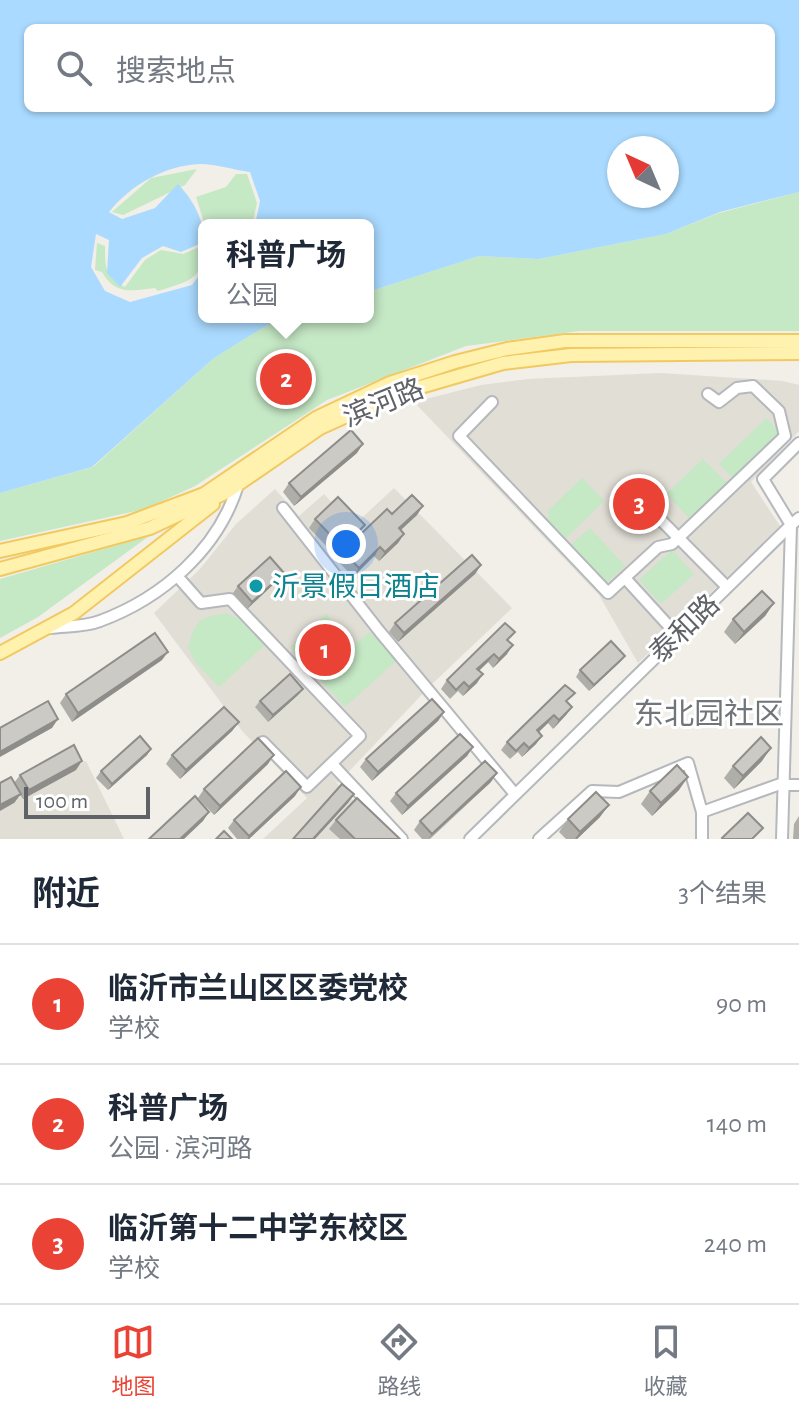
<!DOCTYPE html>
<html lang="zh">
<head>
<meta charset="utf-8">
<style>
  body { margin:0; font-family:"Alegreya Sans","Noto Sans SC",sans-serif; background:#f6f6f7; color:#1f2937 }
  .compass { position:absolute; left:607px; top:136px; width:72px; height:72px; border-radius:50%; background:#fff; box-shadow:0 2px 6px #0004; rotate:316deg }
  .scale { position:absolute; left:24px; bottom:20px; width:126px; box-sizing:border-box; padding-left:8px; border:4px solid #5f6368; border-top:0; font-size:22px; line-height:28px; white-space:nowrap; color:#5f6368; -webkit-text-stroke:6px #fff; paint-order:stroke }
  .you { position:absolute; left:346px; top:544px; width:28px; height:28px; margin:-20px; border:6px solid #fff; border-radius:50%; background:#1a73e8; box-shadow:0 0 0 12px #1a73e833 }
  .badge { display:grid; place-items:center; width:52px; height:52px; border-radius:50%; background:#ea4335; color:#fff; font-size:26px; font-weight:700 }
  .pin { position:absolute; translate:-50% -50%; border:4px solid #fff; box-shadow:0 2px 8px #0006 }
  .popup { position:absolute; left:198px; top:219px; width:176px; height:104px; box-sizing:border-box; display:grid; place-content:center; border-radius:12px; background:#fff; filter:drop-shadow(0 2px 6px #0005); font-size:26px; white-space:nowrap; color:#747a83 }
  .popup b { font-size:30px; color:#1f2937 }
  .popup::after { content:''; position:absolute; left:50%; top:100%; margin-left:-16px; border:16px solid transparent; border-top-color:#fff }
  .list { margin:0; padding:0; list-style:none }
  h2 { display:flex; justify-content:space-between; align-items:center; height:104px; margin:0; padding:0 32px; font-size:34px }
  h2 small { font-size:26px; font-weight:400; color:#747a83 }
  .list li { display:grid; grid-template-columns:52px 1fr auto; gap:24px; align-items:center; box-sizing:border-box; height:120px; padding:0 32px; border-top:2px solid #e0e1e3 }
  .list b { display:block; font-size:30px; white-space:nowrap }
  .list p { margin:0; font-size:26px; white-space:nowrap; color:#747a83 }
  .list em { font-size:26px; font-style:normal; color:#747a83 }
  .icon { flex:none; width:44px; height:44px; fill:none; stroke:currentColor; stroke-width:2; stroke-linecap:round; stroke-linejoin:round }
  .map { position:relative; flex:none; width:799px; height:839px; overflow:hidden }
  .search { position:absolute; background:#fff; box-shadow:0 2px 6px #0004; left:24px; right:24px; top:24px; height:88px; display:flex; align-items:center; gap:20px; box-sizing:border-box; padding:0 28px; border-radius:12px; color:#747a83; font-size:30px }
  .sheet { height:464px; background:#fff }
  nav { display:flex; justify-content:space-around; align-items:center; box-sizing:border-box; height:112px; border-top:2px solid #e0e1e3; background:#fff; font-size:22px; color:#747a83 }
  nav a { display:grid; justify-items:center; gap:4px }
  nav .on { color:#ea4335 }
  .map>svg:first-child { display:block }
  .education { fill:#e1ded6 }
  .green { fill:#c5e8c5 }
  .water { fill:#aadaff; fill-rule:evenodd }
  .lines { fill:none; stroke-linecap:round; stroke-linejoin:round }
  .minor-casing { stroke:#b5b8bc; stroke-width:14 }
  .major-casing { stroke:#f2c960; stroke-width:16 }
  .minor { stroke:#fff; stroke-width:10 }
  .major { stroke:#fff2af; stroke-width:12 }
  .wall { fill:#afaea9 }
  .shaded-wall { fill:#8f8d8a }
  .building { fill:#cccac5; stroke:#8f8d8a; stroke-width:2 }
  .culture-dot { fill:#0f9aa8; stroke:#fff; stroke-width:3 }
  .labels { text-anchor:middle; stroke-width:6; stroke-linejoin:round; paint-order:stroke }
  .street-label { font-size:28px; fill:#5f6368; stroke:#fff }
  .culture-label { font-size:28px; fill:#0d838f; stroke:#fff; text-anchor:start }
  .neighbourhood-label { font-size:30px; fill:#70757a; stroke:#fff }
</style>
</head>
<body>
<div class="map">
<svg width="799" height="839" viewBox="0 0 799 839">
  <rect width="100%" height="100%" fill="#f1efe8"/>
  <g class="education">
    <path d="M661,373L783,381L799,385V431L751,482L780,526L638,663L599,595L414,402L481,385L528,379Z"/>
    <path d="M394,488L512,608L430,686L338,783L332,778L390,839H263L307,798L243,732L154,613L200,569L236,524L275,489L299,516L324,494L353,526Z"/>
    <path d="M86,761L124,839H0V808Z"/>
  </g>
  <g class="green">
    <path d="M197,169L185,185L123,215L112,212L151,178Z"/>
    <path d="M236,174H247L257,203L252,225H205L196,197L226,187Z"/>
    <path d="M799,192V331H579L466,346L327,400L195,486L145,509L0,541V493L93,467L214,358L269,324L291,317H368V292L479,256L539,259L666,234L719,213Z"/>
    <path d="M97,243L105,246C105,268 105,276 125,287L145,260L161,250L183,254L204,245C204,281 188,281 158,291L155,288C131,291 115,295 102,272L95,270Z"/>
    <path d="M766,418L778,430L779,436L734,479L719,464Z"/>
    <path d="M703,459L728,484L691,520L666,494Z"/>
    <path d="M582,478L604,501L564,540L545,520L550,515L547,512Z"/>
    <path d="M590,528L625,566L606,583L571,545Z"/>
    <path d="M149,536L38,617L0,638V579Z"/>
    <path d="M672,550L694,574L661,604L639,580Z"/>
    <path d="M226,613L242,620L265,645L219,687L195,662L188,647C195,621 199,618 226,613Z"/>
    <path d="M326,614L354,645L370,632L396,661L345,707L290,647Z"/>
  </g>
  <path class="water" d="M0,0H799V192L720,212L666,234L539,259L479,256L368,292V225H255L260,201L250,172C234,170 216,164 200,164C163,166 131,185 109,212L122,219L155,208L178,184C193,200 204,219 204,242L181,252L163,246L142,258L120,287L107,273L109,240L96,234L91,267L105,291L130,302L192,285L204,269V317H291L269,324L214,358L92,467L0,493ZM28,28H771V108H28ZM619,148H667V196H619Z"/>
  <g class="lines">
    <g class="minor-casing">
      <g id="minor">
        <path d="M492,402L459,436L608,593L658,547L672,544L785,436L779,411L753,386L737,388L719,402L708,394"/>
        <path d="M283,508L380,632L514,793"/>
        <path d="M650,509L727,587"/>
        <path d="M178,577L201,603L230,599L360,736L307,787L263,742"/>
        <path d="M625,578L677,635"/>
        <path d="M50,628C66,626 85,627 100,621C162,598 218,550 238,485"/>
        <path d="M332,764L402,839"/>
        <path d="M783,785H799"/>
        <path d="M702,812L783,783"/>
        <path d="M470,839L791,525L763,479L799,443"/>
        <path d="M539,839L592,791L619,792L688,763L702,812V839"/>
        <path d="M782,839L791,525L799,518"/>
      </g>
    </g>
    <g class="major-casing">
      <g id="major">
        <path d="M0,551L127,523L204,494L316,418L390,383L455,362L507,349L565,341H799"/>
        <path d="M0,569L150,528L227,492L320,428L393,395L503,363L571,355L799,353"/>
        <path d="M0,653L74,613L213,504"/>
      </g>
    </g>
    <use href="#minor" class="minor"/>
    <use href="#major" class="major"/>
  </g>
  <g class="wall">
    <path d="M357,453L294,506L283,492L289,483Z"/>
    <path d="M392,514L417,515L401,530L404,534L398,543L379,561L374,556L353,577L337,560L343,551Z"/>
    <path d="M315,519L359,533L336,556L309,528Z"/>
    <path d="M481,565L475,574L398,642L389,632L395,623Z"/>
    <path d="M279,579L247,609L233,593L238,586Z"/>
    <path d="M774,603L765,616L735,644L724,632L733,619Z"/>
    <path d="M508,641L507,654L493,668L488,662L479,671L477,683L463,696L458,691L450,699L441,689L447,680Z"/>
    <path d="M625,656L620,662L589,691L576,677L580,670Z"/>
    <path d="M162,660L72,722L60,703L66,694Z"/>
    <path d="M303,689L298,695L268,722L255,707L260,701Z"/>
    <path d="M568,702L572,707L566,715L553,729L548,723L539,732L536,744L522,757L518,752L510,759L501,750L507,742Z"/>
    <path d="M444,712L438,721L372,781L360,767L366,759Z"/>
    <path d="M239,722L232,731L180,779L166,764L172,755Z"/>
    <path d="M473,747L467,756L402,815L390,801L396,793Z"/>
    <path d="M151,749L147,755L108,790L96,778L101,771Z"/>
    <path d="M762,761L734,789L724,778L733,766Z"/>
    <path d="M268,764L214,815L198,798L204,789Z"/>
    <path d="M76,770L23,799L20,795L14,803V783L20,775Z"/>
    <path d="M491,782L430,839H422L414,830L420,821Z"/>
    <path d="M679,790L652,816L641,804L650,791Z"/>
    <path d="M295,796L249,839H237L228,828L234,820Z"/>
    <path d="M799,816V839H793L794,824Z"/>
    <path d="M600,817L577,839H566L559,832L568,819Z"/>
    <path d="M336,820L400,839H340L329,829Z"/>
  </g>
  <g class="shaded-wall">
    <path d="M363,444L357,453L294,506L301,497Z"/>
    <path d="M423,506L417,515L393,537L399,528Z"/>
    <path d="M365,525L359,533L336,556L342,547Z"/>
    <path d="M404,534L398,543L379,561L385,552Z"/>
    <path d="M380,547L374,556L353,577L359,568Z"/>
    <path d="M481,565L475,574L398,642L404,633Z"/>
    <path d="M284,573L279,579L247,609L252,602Z"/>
    <path d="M774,603L765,616L735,644L744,632Z"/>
    <path d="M513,645L507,654L493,668L499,659Z"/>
    <path d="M168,652L162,660L72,722L78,713Z"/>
    <path d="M494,654L488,662L471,678L477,669Z"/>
    <path d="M625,656L620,662L589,691L594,685Z"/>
    <path d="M483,674L477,683L463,696L469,687Z"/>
    <path d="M303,689L298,695L268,722L273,715Z"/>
    <path d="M572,707L566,715L553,729L559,720Z"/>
    <path d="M444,712L438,721L372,781L378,772Z"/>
    <path d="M554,715L548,723L531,739L537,730Z"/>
    <path d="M58,719L52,728L0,757V752Z"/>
    <path d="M239,722L232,731L180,779L186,770Z"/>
    <path d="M542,736L536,744L522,757L529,748Z"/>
    <path d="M473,747L467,756L402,815L408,806Z"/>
    <path d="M771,748L762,761L734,789L743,776Z"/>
    <path d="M151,749L147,755L108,790L112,784Z"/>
    <path d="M274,755L268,764L214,815L220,806Z"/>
    <path d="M82,761L76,770L23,799L29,790Z"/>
    <path d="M497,773L491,782L428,839L432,834Z"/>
    <path d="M688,777L679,790L652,816L661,803Z"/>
    <path d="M301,787L295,796L249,839H247Z"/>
    <path d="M21,794L14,803L0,811V805Z"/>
    <path d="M354,794L348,803L315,839H313Z"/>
    <path d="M609,805L600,817L577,839H575L580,832Z"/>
    <path d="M209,812L203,821L184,839H180Z"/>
  </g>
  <g class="building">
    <path d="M351,430L363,444L301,497L289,483Z"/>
    <path d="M412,495L423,506L399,528L404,534L385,552L380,547L359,568L343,551L387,509L392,514Z"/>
    <path d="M338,497L365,525L342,547L315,519Z"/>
    <path d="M472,555L481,565L404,633L395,623Z"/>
    <path d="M270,557L284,573L252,602L238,586Z"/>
    <path d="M762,591L774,603L744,632L733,619Z"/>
    <path d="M505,623L515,632L507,640L513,645L499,659L494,654L477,669L483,674L469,687L464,682L456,690L447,680Z"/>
    <path d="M155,633L168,652L78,713L66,694Z"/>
    <path d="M611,641L625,656L594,685L580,670Z"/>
    <path d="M290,674L303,689L273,715L260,701Z"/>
    <path d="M565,685L575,693L566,701L572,707L559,720L554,715L537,730L542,736L529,748L524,743L516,751L507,742Z"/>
    <path d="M432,699L444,712L378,772L366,759Z"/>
    <path d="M48,701L58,719L0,752V728Z"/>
    <path d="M224,707L239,722L186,770L172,755Z"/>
    <path d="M460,734L473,747L408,806L396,793Z"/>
    <path d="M140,736L151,749L112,784L101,771Z"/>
    <path d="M761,737L771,748L743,776L733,766Z"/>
    <path d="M258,738L274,755L220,806L204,789Z"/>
    <path d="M74,745L82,761L29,790L20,775Z"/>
    <path d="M485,761L497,773L432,834L420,821Z"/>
    <path d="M677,765L688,777L661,803L650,791Z"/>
    <path d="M286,771L301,787L249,836L234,820Z"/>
    <path d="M11,777L21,794L0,805V783Z"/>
    <path d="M342,784L354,794L313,839H293Z"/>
    <path d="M596,792L609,805L580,832L568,819Z"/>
    <path d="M195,796L209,812L180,839H149Z"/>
    <path d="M357,798L400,839H355L336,820Z"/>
    <path d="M748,813L763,828L752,839H723L722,838Z"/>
    <path d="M224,831L232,839H216Z"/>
  </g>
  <circle class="culture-dot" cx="256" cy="586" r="8"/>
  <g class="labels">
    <g class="street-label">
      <text transform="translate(383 402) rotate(-22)" y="10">滨河路</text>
      <text transform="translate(684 628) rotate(-44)" y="10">泰和路</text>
    </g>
    <g class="culture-label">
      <text x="272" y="596">沂景假日酒店</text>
    </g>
    <g class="neighbourhood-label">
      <text x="709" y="724">东北园社区</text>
    </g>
  </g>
</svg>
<svg class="compass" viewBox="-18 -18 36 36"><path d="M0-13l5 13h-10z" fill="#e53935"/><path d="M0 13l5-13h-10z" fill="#747a83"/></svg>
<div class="scale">100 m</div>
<div class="you"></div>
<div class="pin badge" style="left:325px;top:650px">1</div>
<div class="pin badge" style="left:286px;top:379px">2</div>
<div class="popup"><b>科普广场</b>公园</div>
<div class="pin badge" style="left:639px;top:504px">3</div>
<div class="search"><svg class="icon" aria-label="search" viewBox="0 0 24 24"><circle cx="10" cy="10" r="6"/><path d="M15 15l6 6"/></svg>搜索地点</div>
</div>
<section class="sheet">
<h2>附近<small>3个结果</small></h2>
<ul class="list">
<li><span class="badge">1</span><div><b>临沂市兰山区区委党校</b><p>学校</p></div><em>90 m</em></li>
<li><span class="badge">2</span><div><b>科普广场</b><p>公园 · 滨河路</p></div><em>140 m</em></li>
<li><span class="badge">3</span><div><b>临沂第十二中学东校区</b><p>学校</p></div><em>240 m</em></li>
</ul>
</section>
<nav>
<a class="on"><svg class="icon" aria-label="map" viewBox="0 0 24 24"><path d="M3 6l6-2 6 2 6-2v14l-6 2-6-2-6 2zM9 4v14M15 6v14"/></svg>地图</a>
<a><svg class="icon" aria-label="directions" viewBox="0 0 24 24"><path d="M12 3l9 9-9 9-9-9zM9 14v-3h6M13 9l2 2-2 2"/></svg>路线</a>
<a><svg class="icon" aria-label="saved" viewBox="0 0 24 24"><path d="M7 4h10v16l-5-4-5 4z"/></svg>收藏</a>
</nav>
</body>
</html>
